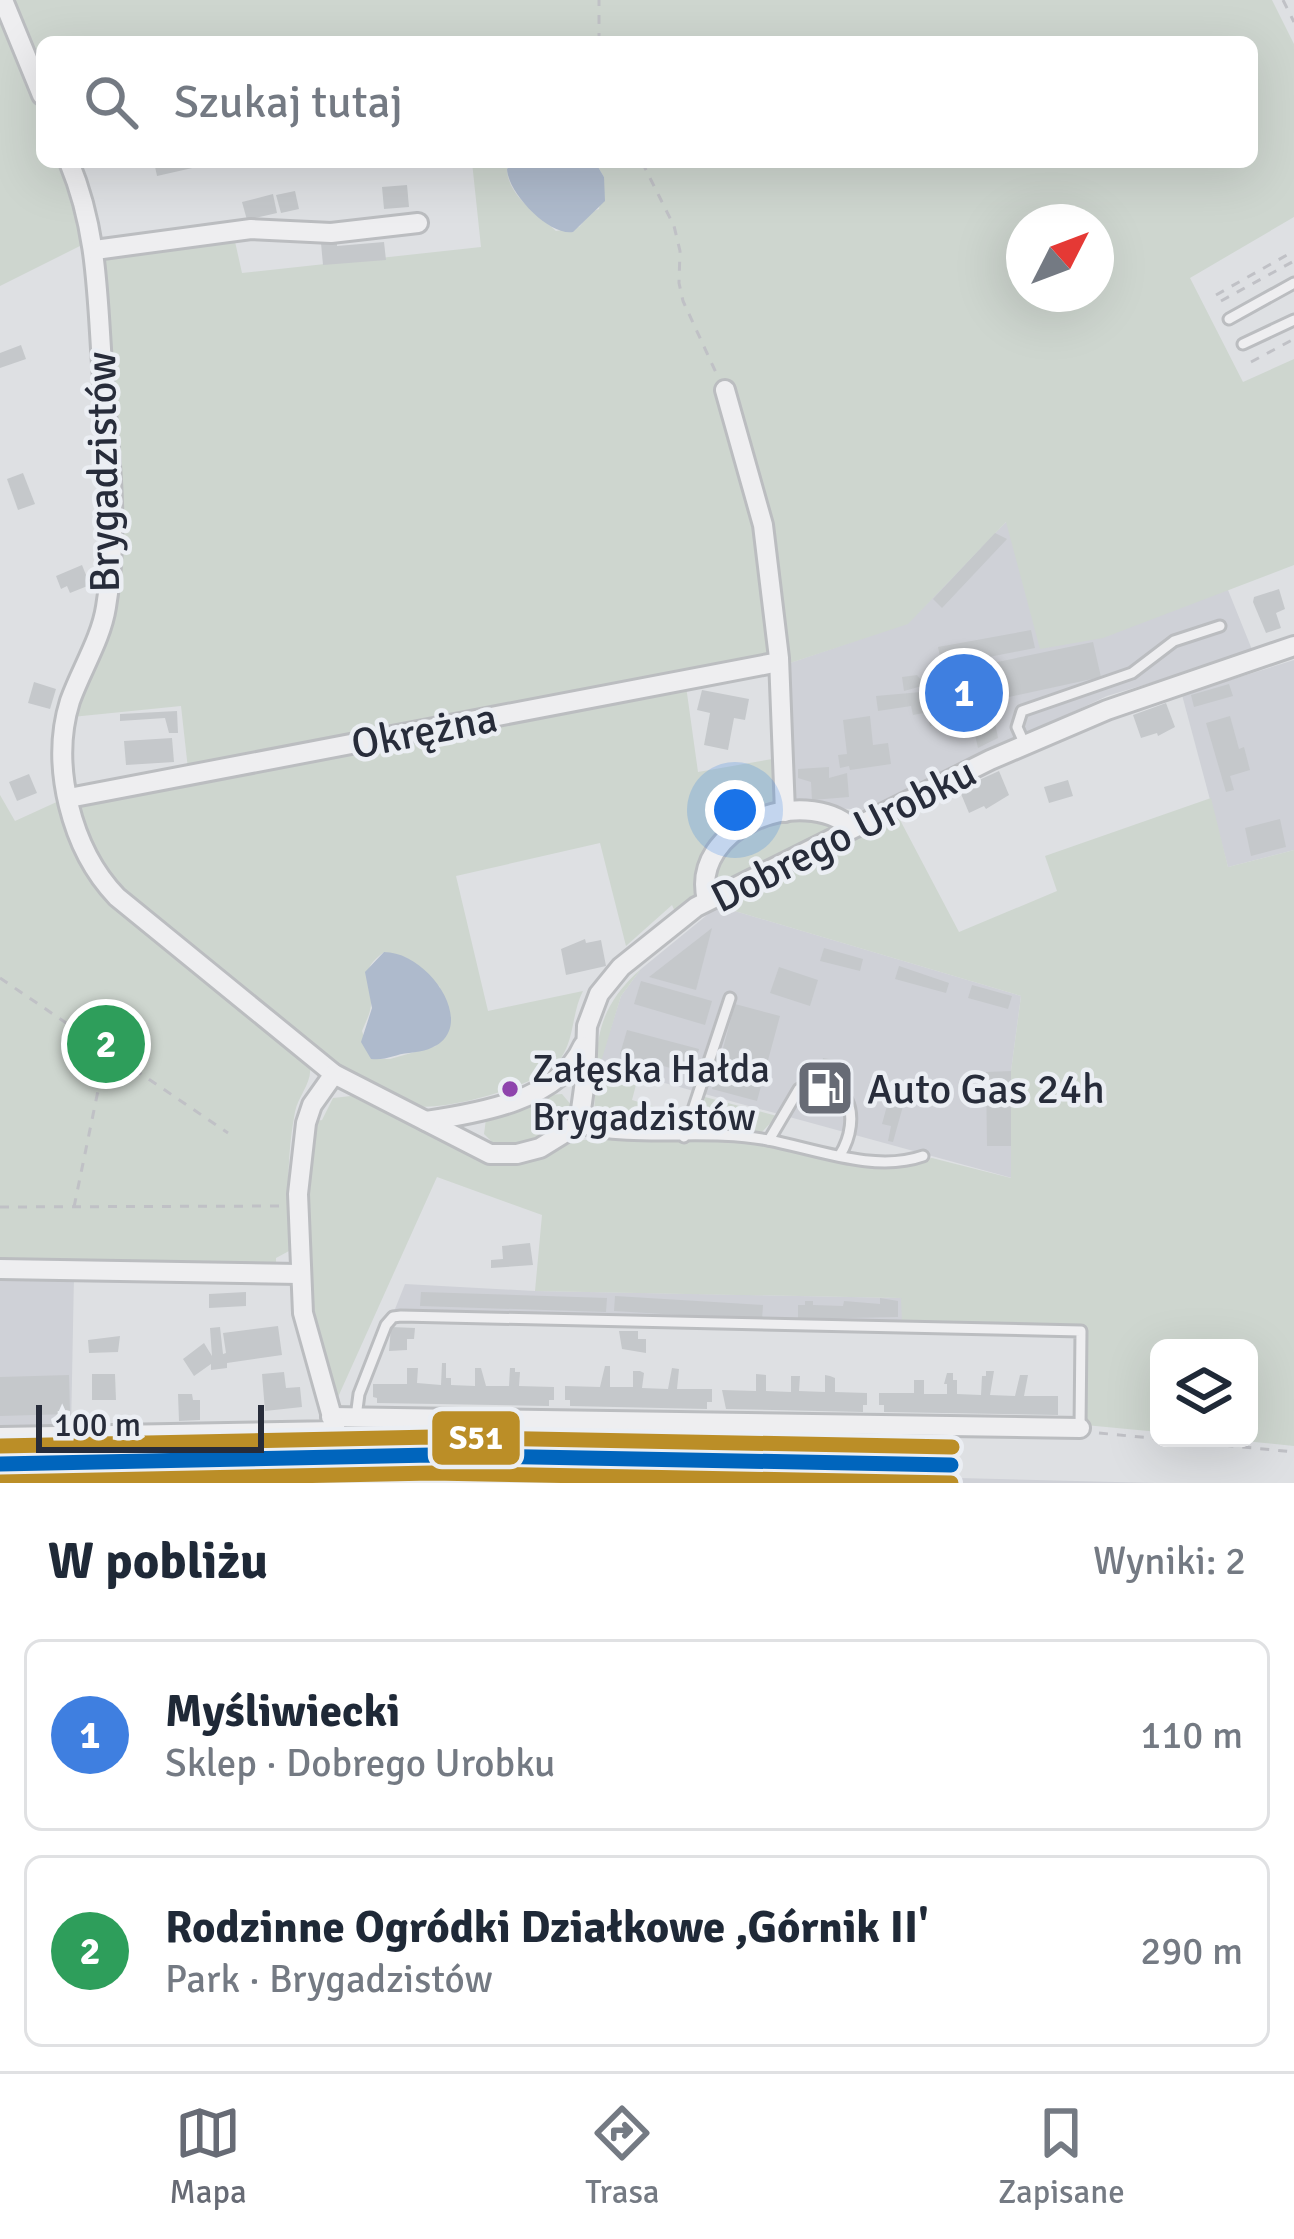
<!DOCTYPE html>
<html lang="pl">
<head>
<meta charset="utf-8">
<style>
  body { margin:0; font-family:Signika,sans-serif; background:#f6f6f7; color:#1f2937 }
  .controls { position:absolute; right:36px; bottom:36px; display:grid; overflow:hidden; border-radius:18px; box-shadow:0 12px 48px #0002 }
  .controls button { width:108px; height:108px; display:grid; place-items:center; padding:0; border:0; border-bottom:3px solid #e0e1e3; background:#fff; color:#1f2937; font:60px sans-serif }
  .compass { position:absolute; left:1006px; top:204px; width:108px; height:108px; border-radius:50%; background:#fff; box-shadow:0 12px 48px #0002; rotate:48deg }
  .scale { position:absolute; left:36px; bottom:30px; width:228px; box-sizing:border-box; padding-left:12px; border:6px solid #272c3a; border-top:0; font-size:33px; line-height:42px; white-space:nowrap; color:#272c3a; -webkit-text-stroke:9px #ebeef3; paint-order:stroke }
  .you { position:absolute; left:735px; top:810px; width:42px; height:42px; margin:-30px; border:9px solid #fff; border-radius:50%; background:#1a73e8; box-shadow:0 0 0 18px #1a73e833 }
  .badge { display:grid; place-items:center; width:78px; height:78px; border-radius:50%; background:#676b75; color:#fff; font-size:39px; font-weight:700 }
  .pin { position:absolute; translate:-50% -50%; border:6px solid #fff; box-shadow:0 3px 12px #0006 }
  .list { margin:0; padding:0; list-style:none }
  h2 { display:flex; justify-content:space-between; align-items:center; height:156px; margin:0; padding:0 48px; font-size:51px }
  h2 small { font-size:39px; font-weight:400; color:#747a83 }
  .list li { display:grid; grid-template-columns:78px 1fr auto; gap:36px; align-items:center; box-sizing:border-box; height:192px; margin:0 24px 24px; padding:0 24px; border:3px solid #e0e1e3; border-radius:18px }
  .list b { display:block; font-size:45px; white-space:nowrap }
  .list p { margin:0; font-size:39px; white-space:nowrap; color:#747a83 }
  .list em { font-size:39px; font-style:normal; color:#747a83 }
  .icon { flex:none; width:66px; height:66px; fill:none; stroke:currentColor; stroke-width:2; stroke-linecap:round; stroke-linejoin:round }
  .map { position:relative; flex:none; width:1294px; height:1483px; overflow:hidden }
  .search { position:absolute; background:#fff; box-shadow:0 12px 48px #0002; left:36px; right:36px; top:36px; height:132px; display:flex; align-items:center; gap:30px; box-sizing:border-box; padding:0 42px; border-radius:18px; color:#747a83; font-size:45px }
  .sheet { height:588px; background:#fff }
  nav { display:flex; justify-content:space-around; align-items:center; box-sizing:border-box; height:168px; border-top:3px solid #e0e1e3; background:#fff; font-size:33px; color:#747a83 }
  nav a { display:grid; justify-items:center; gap:6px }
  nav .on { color:#676b75 }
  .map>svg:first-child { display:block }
  .built { fill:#cfd1d7 }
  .green { fill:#ced6cf; fill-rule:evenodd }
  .water { fill:#aebacc }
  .building { fill:#c5c8cb }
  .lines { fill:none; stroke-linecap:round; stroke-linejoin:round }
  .lane-casing { stroke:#bbbdc0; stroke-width:15 }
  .street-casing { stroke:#bbbdc0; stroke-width:24 }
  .path { stroke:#c0c1c6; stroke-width:3; stroke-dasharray:9 9; stroke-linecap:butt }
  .lane { stroke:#eeeef0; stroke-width:9 }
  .street { stroke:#eeeef0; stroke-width:18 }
  .rail-1-casing { stroke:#ebeef3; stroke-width:24 }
  .rail-2-casing { stroke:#ebeef3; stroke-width:24 }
  .rail-3-casing { stroke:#ebeef3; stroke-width:24 }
  .rail-1 { stroke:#bb8e27; stroke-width:15 }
  .rail-2 { stroke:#0065bd; stroke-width:15 }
  .rail-3 { stroke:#bb8e27; stroke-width:15 }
  .bus-dot { fill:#8e44ad; stroke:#ebeef3; stroke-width:4.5 }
  .labels { text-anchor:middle; stroke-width:9; stroke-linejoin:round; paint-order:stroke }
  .bus-label { font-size:39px; fill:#272c3a; stroke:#ebeef3; text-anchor:start }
  .street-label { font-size:42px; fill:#272c3a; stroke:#ebeef3 }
  .poi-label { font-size:42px; fill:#272c3a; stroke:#ebeef3; text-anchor:start }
  .line-badge { stroke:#ebeef3; stroke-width:4.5 }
  .badge-label { font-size:33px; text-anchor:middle; font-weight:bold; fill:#fff }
</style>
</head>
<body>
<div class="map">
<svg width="1294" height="1483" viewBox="0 0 1294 1483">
  <rect width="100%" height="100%" fill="#dee0e3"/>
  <g class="built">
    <path d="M1007,521L1228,590L1253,652L1107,696L865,810L792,805L784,665L908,623Z"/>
    <path d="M1294,660V850L1228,867L1182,695Z"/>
    <path d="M718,906L1021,996L1011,1071L1012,1178L599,1065L621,996L641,969Z"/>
    <path d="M0,1275L74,1276L71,1431L0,1432Z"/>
    <path d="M405,1284L535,1291L902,1298V1322L395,1309Z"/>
    <path d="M334,1467L342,1483H0V1473Z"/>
    <path d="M364,1469L842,1475L1156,1483H370Z"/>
  </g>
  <g class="green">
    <path d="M13,0H1272L1294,44V217L1190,278L1243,382L1294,359V565L1103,638L1040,649L1006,522L908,624L784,665L188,769L181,706L72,717L91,664L117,472L103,253L234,237L242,273L481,247L472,162H513L507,169C508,197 538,214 556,231L579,227L591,212L599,209L604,177L595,162H1252V42H42V69ZM1024,222H1096V294H1024Z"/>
    <path d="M0,17L42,117V162H61L77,205L84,244L0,286Z"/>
    <path d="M686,686L698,772L778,758C778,769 781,787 777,798C774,808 721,823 707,847C691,875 707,893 677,916L672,905L626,946L600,843L456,876L488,1011L583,991C570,1016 576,1045 554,1066C531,1087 446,1111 417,1106C364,1096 130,912 99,865C90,850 85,830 78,814L86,801ZM384,952L407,958L440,987L436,1046L390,1059H371L362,1031C366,1021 372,1011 371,1000C369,976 360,970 384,952Z"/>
    <path d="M0,795L15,821L61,800L76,854L95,883L310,1067C312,1083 298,1096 295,1112C286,1158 288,1205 289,1251L276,1258V1267L0,1261Z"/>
    <path d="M1211,798L1228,867L1294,850V1446L1216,1438H1249V1348H1159V1432L1085,1425V1327L902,1322L901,1298L535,1291L542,1215L437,1177L334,1406L308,1277L307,1205L313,1127L316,1121L322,1120L333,1098L351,1096L478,1159L506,1165L540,1157L578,1140L729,1139L876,1166L932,1158L1011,1178V1071L1021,996L718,906L899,818L959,932L1057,891L1045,856Z"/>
    <path d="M825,818L832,824L829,831L719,884L713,881C734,817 767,821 825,818Z"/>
    <path d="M641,969L621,996L600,1065L638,1077L632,1100L682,1115L678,1126L655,1132L607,1128L594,1115C598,1050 589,1015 641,969Z"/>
    <path d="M562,1094L572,1106L573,1115C553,1139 525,1146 495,1145L484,1134L486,1119L494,1113L548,1095Z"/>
    <path d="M705,1097L777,1116L761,1133L706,1127L701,1119Z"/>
  </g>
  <g class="water">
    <path d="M513,162H595L604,177L605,201L573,232C549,236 508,193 507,169Z"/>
    <path d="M384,952C435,952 492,1047 409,1053C395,1054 386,1061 371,1059L361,1042L372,1008L365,972Z"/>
  </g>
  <g class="building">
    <path d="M154,162H210V164L157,176Z"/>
    <path d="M407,185L409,207L384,209L382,187Z"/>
    <path d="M295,191L299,209L281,213L276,195Z"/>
    <path d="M273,194L277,213L247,220L242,202Z"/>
    <path d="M337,241V246L384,242L386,260L323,265L321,243Z"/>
    <path d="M21,345L26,359L0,368V353Z"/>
    <path d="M23,473L35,504L18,510L7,479Z"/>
    <path d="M995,533L1007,539L942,608L933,599Z"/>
    <path d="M82,565L90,585L70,593L67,586L61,589L56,576Z"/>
    <path d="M1279,589L1285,609L1276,613L1281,628L1266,633L1253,602L1254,597Z"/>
    <path d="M1031,630L1035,648L989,657L982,660L983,665L1093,642L1101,677L991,701L998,738L978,748L971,717L930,726L922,686L904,691L902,677L917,675L921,680L944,675L938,647Z"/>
    <path d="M34,682L56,689L50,709L28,703Z"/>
    <path d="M1229,684L1233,696L1194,707L1191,695Z"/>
    <path d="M702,690L749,699L745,720L734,718L728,750L704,745L710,713L697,710Z"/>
    <path d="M921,692L924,713L913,715L911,706L878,711L876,696Z"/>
    <path d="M1166,703L1175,727L1158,736L1157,733L1141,738L1133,715Z"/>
    <path d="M177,711L178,733H169L165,718L120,721V714Z"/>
    <path d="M870,716L873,745L888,743L891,764L850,770L849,766L840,768L838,755L847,754L843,720Z"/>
    <path d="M1230,716L1239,749L1244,747L1250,770L1230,776L1234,790L1226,792L1206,723Z"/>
    <path d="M172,738L174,762L126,765L124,741Z"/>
    <path d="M829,767V778L847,773L849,797L812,800L811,782L798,778V769Z"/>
    <path d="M999,771L1009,795L986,809L984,806L969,813L959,789Z"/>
    <path d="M29,774L37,793L17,801L9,782Z"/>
    <path d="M1068,780L1073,796L1049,803L1044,787Z"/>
    <path d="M1280,819L1286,847L1251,856L1245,828Z"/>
    <path d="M712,928L696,990L649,977Z"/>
    <path d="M585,939L586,943L601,940L606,966L566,975L561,949Z"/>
    <path d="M824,948L863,959L860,971L820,961Z"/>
    <path d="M899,966L949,983L946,993L895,979Z"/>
    <path d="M779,967L818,980L810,1006L770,993Z"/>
    <path d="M641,981L712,1001L705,1025L634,1004Z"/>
    <path d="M972,985L1012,996L1008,1009L968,998Z"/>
    <path d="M735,1004L780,1016L757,1101L712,1089Z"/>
    <path d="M627,1030L699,1049L692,1074L620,1054Z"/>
    <path d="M823,1058L841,1061L835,1087L817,1084Z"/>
    <path d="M1011,1071V1146H987L986,1072Z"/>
    <path d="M888,1102L903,1106L893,1142L888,1141L891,1126L882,1124Z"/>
    <path d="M530,1243L533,1265L491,1268V1260L503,1259L502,1246Z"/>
    <path d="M246,1292V1306L209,1308V1294Z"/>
    <path d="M421,1292L607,1298L606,1312L420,1306Z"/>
    <path d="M615,1296L763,1305L762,1320L614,1311Z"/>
    <path d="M880,1298L898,1301V1317L798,1319V1305H805V1301H813V1305L843,1306L844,1301L880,1304Z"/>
    <path d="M278,1326L282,1355L227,1363V1368L211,1370V1364L194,1376L183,1359L204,1343L212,1356L210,1328L220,1327L223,1354L226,1353L223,1333Z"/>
    <path d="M391,1327L415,1328L414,1339H407V1350L389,1351Z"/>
    <path d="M619,1331H638V1339H646V1353L622,1349Z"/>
    <path d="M120,1336L118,1352L89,1353L88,1340Z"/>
    <path d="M442,1363H446V1378H451V1385L475,1386V1368H481L486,1386H509L510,1368H515V1372H520L519,1386L554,1387V1400H549V1406L377,1403V1398L373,1397V1384H407V1368H418L417,1383L441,1385Z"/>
    <path d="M605,1366H610V1387H633V1371H640L644,1373L642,1388L668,1389L672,1368L679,1369L677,1389H712V1402H707V1409L570,1406V1400H565V1386L600,1387Z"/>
    <path d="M986,1371H994L990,1395L1015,1396L1020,1375H1028L1024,1396H1058V1415L884,1412V1405H879V1393H914V1380H924V1394H947V1384H944L947,1373H953V1380H957V1394L981,1395L982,1376H986Z"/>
    <path d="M284,1372L286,1388L300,1387L302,1407L265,1411L262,1374Z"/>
    <path d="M92,1374H115L116,1400H92Z"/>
    <path d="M756,1374L766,1375V1391L791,1392V1376H800L799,1391L825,1392V1375L830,1376L835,1378V1392L867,1393V1405H863V1412L726,1409L722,1390L756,1391Z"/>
    <path d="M69,1375L70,1414L0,1416V1377Z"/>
    <path d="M178,1394H192L193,1400H200V1420L179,1421Z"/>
  </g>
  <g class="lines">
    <g class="lane-casing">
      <g id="lane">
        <path d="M1229,319L1294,283"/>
        <path d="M1243,344L1294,320"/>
        <path d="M1025,745L1017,727L1022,711L1132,673L1174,641L1220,626"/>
        <path d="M574,1127C641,1143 703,1128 768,1140C816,1149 875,1173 923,1156"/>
        <path d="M684,1137L730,998"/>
        <path d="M769,1140L799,1089C849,1067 863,1118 840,1155"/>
        <path d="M356,1417L359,1394L386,1325L393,1317L401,1316L1081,1331L1080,1428"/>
      </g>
    </g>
    <g class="street-casing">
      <g id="street">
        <path d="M3,0L42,95"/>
        <path d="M69,162C99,234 97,301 103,378C109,452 119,532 106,607C101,639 81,670 70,701C50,765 71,849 117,897L334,1074L490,1154H517L540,1148L574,1127L580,1117L585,1081L587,1026L599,994L621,967L696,907L990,760L1107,710L1294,646"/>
        <path d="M95,250L251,229L331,233L418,223"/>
        <path d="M725,390L763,525L779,658L785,812"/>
        <path d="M69,798L779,662"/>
        <path d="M707,900C689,827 803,784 852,828"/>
        <path d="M426,1121C480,1113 559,1100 583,1046"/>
        <path d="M0,1269L299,1274"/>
        <path d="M331,1417L1080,1428"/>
        <path d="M0,1437L336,1431L303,1313L298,1194L306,1123L312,1105L334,1074"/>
      </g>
    </g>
    <g class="path">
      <path d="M1283,0L1294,22"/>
      <path d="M599,42V0"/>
      <path d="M642,162L674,226L680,251L679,283L683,301L718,377"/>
      <path d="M1216,295L1294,251"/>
      <path d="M1221,301L1294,261"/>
      <path d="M1251,362L1294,339"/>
      <path d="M0,978L228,1133"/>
      <path d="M0,1207L280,1206"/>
      <path d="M74,1207L106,1052"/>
      <path d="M1099,1433L1294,1452"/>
    </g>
    <use href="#lane" class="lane"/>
    <use href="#street" class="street"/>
    <g class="rail-1-casing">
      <path id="rail-1" d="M0,1482L432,1473L951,1483"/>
    </g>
    <g class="rail-2-casing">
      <path id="rail-2" d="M0,1464L432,1455L951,1465"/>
    </g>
    <g class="rail-3-casing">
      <path id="rail-3" d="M0,1446L433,1437L952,1447"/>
    </g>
    <use href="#rail-1" class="rail-1"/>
    <use href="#rail-2" class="rail-2"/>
    <use href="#rail-3" class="rail-3"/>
  </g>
  <defs>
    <g id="fuel-square" transform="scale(3)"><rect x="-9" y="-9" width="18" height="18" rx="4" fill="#676b75" stroke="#ebeef3"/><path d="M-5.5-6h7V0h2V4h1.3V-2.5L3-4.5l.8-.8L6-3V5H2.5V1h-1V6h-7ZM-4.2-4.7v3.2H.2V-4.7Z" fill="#fff"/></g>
  </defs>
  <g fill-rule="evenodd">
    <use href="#fuel-square" x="825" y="1088"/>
  </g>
  <circle class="bus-dot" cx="510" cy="1089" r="10"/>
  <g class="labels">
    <g class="bus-label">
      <text x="532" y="1082">Załęska Hałda<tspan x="532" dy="48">Brygadzistów</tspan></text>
    </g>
    <g class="street-label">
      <text transform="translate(102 472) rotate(-91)" y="15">Brygadzistów</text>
      <text transform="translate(424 730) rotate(-11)" y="15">Okrężna</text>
      <text transform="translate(843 834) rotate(-27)" y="15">Dobrego Urobku</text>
    </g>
    <g class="poi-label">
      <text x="867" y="1103">Auto Gas 24h</text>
    </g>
  </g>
  <rect class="line-badge" x="430" y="1409" width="92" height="58" rx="12" fill="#bb8e27"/>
  <g class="badge-label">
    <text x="476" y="1449">S51</text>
  </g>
</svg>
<div class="controls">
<button><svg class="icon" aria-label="layers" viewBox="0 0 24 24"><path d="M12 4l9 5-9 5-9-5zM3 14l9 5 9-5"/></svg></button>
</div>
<svg class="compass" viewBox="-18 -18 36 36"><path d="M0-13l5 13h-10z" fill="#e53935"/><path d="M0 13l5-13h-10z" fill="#747a83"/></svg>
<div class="scale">100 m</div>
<div class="you"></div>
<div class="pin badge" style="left:964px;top:693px;background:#3f7fe0">1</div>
<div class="pin badge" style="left:106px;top:1044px;background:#2e9e5b">2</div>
<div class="search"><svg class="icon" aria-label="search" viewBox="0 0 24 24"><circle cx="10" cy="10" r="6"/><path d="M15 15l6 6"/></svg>Szukaj tutaj</div>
</div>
<section class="sheet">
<h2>W pobliżu<small>Wyniki: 2</small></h2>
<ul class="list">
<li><span class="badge" style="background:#3f7fe0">1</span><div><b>Myśliwiecki</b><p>Sklep · Dobrego Urobku</p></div><em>110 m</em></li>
<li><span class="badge" style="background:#2e9e5b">2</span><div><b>Rodzinne Ogródki Działkowe ,Górnik II'</b><p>Park · Brygadzistów</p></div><em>290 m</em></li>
</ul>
</section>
<nav>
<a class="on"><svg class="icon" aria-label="map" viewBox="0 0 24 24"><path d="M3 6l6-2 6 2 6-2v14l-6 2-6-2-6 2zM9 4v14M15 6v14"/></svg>Mapa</a>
<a><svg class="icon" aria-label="directions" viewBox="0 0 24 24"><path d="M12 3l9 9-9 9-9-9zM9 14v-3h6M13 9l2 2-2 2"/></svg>Trasa</a>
<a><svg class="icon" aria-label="saved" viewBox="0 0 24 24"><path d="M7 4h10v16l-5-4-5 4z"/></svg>Zapisane</a>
</nav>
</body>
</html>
